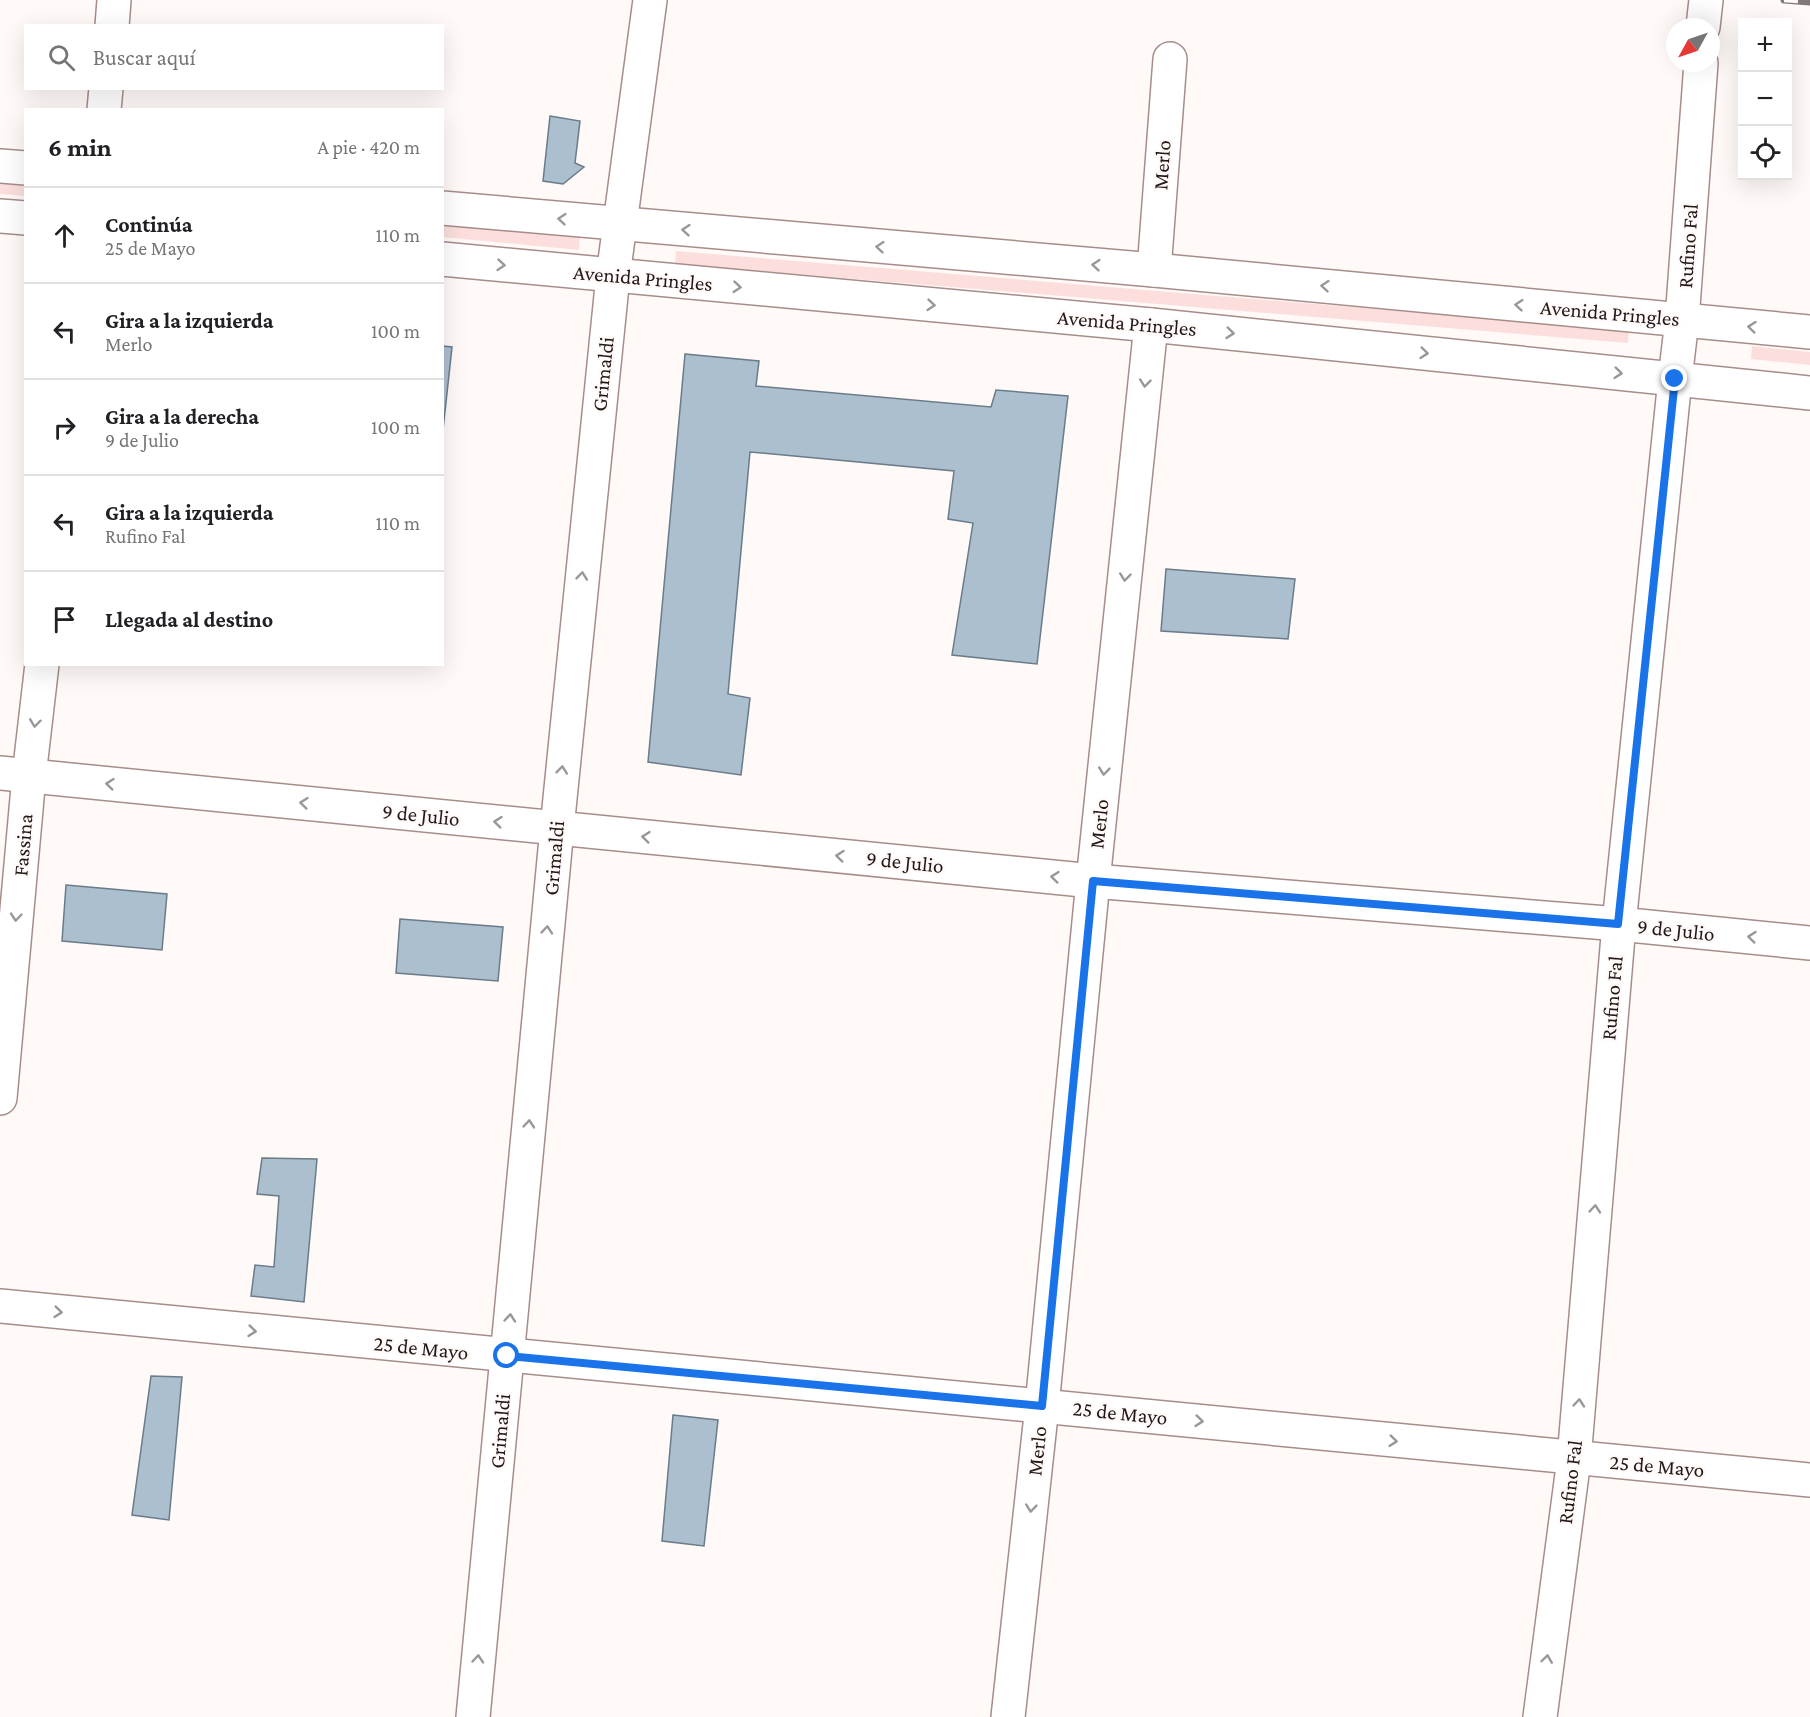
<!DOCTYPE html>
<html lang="es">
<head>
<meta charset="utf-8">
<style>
  body { margin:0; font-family:"Crimson Pro",serif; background:#f6f6f6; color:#202124 }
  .controls { position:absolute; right:18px; top:18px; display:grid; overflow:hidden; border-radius:0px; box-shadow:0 6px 24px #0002 }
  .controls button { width:54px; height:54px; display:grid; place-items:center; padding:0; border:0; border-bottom:2px solid #e0e0e0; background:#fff; color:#202124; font:30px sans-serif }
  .compass { position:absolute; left:1666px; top:18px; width:54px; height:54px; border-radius:50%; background:#fff; box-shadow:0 6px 24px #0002; rotate:230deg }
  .stop { position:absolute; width:18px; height:18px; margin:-14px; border:4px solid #1a73e8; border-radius:50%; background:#fff }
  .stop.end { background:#1a73e8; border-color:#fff; box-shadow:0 2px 6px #0008 }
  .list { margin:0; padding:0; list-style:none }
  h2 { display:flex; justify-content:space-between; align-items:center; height:78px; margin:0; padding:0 24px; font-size:26px }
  h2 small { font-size:20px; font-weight:400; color:#757577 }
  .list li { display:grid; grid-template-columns:39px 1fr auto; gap:18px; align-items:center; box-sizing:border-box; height:96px; padding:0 24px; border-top:2px solid #e0e0e0 }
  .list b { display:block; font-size:22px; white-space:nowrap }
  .list p { margin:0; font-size:20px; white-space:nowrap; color:#757577 }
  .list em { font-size:20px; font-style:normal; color:#757577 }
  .icon { flex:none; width:33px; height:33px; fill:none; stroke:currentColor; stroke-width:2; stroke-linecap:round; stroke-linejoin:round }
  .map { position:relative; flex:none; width:1810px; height:1717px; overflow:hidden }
  .search { position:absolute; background:#fff; box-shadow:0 6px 24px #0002; left:24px; top:24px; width:420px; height:66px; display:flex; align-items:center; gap:15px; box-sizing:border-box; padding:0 21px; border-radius:0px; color:#757577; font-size:22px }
  .panel { position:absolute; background:#fff; box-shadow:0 6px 24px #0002; left:24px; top:108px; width:420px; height:558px; border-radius:0px }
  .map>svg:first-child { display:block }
  .green { fill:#fcdfdc }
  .building { fill:#acbfcf; stroke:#6a7b8a; stroke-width:1.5 }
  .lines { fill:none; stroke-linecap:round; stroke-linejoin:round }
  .minor-casing { stroke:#a68d8a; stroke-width:36 }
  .tertiary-casing { stroke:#a68d8a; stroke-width:36 }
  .secondary-casing { stroke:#a68d8a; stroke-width:36 }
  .minor { stroke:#fff; stroke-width:33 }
  .tertiary { stroke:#fff; stroke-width:33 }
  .secondary { stroke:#fff; stroke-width:33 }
  .rail-casing { stroke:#817978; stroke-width:7 }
  .rail { stroke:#fff9f8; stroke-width:4.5; stroke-dasharray:14; stroke-linecap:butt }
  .oneway { stroke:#9c9797 }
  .route { stroke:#1a73e8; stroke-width:8 }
  .labels { text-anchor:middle; stroke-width:5; stroke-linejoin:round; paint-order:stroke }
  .street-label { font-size:21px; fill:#221817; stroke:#fff9f8 }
</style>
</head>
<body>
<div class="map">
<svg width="1810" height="1717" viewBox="0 0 1810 1717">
  <rect width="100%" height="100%" fill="#fff9f8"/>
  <g class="green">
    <path d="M0,180L25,183V196L0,194Z"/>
    <path d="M442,223L580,236L579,250L443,237Z"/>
    <path d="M676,251L1629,330L1628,343L675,264Z"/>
    <path d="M1752,346L1810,352V365L1751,359Z"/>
  </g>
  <g class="building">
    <path d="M550,116L580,121L575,163L584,167L563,184L543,181Z"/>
    <path d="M442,346L452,347L442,439Z"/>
    <path d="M685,354L759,361L756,386L991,407L996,390L1068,396L1037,664L952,655L973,523L948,519L954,471L750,452L728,694L750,698L741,775L648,762Z"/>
    <path d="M1166,569L1295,579L1288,639L1161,631Z"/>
    <path d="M66,885L167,894L162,950L62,941Z"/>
    <path d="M400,919L503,927L498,981L396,973Z"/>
    <path d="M262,1158L317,1159L304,1302L251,1296L255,1265L274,1267L279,1196L257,1194Z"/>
    <path d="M151,1376L182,1377L169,1520L132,1515Z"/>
    <path d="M673,1415L718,1420L704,1546L662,1541Z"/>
  </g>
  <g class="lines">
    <g class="minor-casing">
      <g id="minor">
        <path d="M112,26L114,0"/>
        <path d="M104,110L106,88"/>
        <path d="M1154,270L1170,59"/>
        <path d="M0,773L1093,881L1619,924L1810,943"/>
        <path d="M0,1098L29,776L42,664"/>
        <path d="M0,1306L1810,1480"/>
        <path d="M473,1717L557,828L613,276L650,0"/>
        <path d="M1008,1717L1042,1406L1093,881L1151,325"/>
        <path d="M1540,1717L1574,1459L1619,924L1675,379"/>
      </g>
    </g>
    <g class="tertiary-casing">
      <g id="tertiary">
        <path d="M1703,27L1706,0"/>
        <path d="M1675,379L1682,320L1701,63"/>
      </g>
    </g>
    <g class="secondary-casing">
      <g id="secondary">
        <path d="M0,166L26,168"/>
        <path d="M442,208L1154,270L1810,332"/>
        <path d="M0,216L26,218"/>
        <path d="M442,259L1151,325L1810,393"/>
      </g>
    </g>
    <use href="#minor" class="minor"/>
    <use href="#tertiary" class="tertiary"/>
    <use href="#secondary" class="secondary"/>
    <g class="rail-casing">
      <path id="rail" d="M1784,0L1810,2"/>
    </g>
    <use href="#rail" class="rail"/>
  </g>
  <defs><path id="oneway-chevron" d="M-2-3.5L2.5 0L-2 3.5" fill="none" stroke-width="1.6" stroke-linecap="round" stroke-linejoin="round" transform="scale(1.5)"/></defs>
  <g class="oneway">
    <use href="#oneway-chevron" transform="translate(562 219) rotate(-175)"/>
    <use href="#oneway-chevron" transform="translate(686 230) rotate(-175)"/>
    <use href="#oneway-chevron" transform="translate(880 247) rotate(-175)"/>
    <use href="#oneway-chevron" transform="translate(501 265) rotate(5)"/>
    <use href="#oneway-chevron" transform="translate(1096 265) rotate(-175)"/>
    <use href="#oneway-chevron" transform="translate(1325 286) rotate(-175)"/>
    <use href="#oneway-chevron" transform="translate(737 287) rotate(5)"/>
    <use href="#oneway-chevron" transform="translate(931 305) rotate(5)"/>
    <use href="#oneway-chevron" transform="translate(1519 305) rotate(-175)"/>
    <use href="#oneway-chevron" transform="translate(1752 327) rotate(-174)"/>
    <use href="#oneway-chevron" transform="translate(1230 333) rotate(6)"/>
    <use href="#oneway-chevron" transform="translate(1424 353) rotate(6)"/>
    <use href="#oneway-chevron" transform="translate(1618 373) rotate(6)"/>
    <use href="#oneway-chevron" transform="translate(1145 383) rotate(96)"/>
    <use href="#oneway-chevron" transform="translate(582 576) rotate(-84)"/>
    <use href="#oneway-chevron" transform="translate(1125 577) rotate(96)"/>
    <use href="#oneway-chevron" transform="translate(35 723) rotate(97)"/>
    <use href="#oneway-chevron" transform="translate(562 770) rotate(-84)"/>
    <use href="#oneway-chevron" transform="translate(1104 771) rotate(96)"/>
    <use href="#oneway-chevron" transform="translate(110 784) rotate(-174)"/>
    <use href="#oneway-chevron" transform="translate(304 803) rotate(-174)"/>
    <use href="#oneway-chevron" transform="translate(498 822) rotate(-174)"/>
    <use href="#oneway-chevron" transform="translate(646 837) rotate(-174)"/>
    <use href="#oneway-chevron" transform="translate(840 856) rotate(-174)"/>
    <use href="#oneway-chevron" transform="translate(1055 877) rotate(-174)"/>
    <use href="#oneway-chevron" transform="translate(16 917) rotate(95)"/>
    <use href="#oneway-chevron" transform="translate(547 930) rotate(-85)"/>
    <use href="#oneway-chevron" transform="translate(1752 937) rotate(-174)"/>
    <use href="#oneway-chevron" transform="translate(529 1124) rotate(-85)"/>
    <use href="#oneway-chevron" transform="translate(1595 1209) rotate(-85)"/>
    <use href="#oneway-chevron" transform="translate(58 1312) rotate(6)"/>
    <use href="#oneway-chevron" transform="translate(510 1318) rotate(-85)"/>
    <use href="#oneway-chevron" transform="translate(252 1331) rotate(6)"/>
    <use href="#oneway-chevron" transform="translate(1579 1403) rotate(-85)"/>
    <use href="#oneway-chevron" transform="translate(1199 1421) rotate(6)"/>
    <use href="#oneway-chevron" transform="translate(1393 1441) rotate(6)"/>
    <use href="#oneway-chevron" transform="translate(1031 1508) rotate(96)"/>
    <use href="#oneway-chevron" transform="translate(478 1659) rotate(-85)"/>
    <use href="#oneway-chevron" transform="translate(1547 1659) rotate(-82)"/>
  </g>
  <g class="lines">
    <path class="route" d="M507,1356L1042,1406L1093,881L1618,924L1675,379"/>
  </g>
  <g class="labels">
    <g class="street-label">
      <text transform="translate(1162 165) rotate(-86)" y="7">Merlo</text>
      <text transform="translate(1688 246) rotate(-86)" y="7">Rufino Fal</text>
      <text transform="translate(643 278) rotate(5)" y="7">Avenida Pringles</text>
      <text transform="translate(1610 313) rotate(5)" y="7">Avenida Pringles</text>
      <text transform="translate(1127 323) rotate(5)" y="7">Avenida Pringles</text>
      <text transform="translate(603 374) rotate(-84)" y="7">Grimaldi</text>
      <text transform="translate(421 815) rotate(6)" y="7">9 de Julio</text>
      <text transform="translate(1099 824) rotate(-84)" y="7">Merlo</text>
      <text transform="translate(23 845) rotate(-85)" y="7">Fassina</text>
      <text transform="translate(554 858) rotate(-85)" y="7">Grimaldi</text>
      <text transform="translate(905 862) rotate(6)" y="7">9 de Julio</text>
      <text transform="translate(1676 930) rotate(6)" y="7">9 de Julio</text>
      <text transform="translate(1612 998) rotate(-85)" y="7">Rufino Fal</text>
      <text transform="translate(421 1348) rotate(6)" y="7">25 de Mayo</text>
      <text transform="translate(1120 1413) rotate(6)" y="7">25 de Mayo</text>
      <text transform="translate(500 1431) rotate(-85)" y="7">Grimaldi</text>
      <text transform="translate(1037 1451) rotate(-84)" y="7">Merlo</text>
      <text transform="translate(1657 1466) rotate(5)" y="7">25 de Mayo</text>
      <text transform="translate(1570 1482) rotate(-83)" y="7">Rufino Fal</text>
    </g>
  </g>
</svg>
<div class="controls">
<button>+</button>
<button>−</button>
<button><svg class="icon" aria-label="locate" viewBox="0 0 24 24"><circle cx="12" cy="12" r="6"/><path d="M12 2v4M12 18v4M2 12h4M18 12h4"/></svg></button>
</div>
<svg class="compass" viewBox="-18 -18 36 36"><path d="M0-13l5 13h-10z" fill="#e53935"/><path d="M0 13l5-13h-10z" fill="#757577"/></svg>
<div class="stop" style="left:507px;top:1356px"></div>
<div class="stop end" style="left:1675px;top:379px"></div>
<div class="search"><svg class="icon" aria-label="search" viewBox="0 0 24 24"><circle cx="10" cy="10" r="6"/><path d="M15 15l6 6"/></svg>Buscar aquí</div>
<section class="panel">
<h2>6 min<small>A pie · 420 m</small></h2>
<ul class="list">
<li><svg class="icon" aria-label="ahead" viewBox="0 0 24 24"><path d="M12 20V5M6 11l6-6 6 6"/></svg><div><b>Continúa</b><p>25 de Mayo</p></div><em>110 m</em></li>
<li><svg class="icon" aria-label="left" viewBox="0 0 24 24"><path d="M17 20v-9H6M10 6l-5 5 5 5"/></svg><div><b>Gira a la izquierda</b><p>Merlo</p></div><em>100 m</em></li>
<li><svg class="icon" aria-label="right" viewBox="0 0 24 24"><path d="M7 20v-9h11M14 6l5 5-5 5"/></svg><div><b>Gira a la derecha</b><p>9 de Julio</p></div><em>100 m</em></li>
<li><svg class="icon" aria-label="left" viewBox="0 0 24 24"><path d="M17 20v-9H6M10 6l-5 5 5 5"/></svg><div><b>Gira a la izquierda</b><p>Rufino Fal</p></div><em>110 m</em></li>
<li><svg class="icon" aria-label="arrive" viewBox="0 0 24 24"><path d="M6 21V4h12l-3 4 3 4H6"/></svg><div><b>Llegada al destino</b></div></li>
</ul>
</section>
</div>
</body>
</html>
